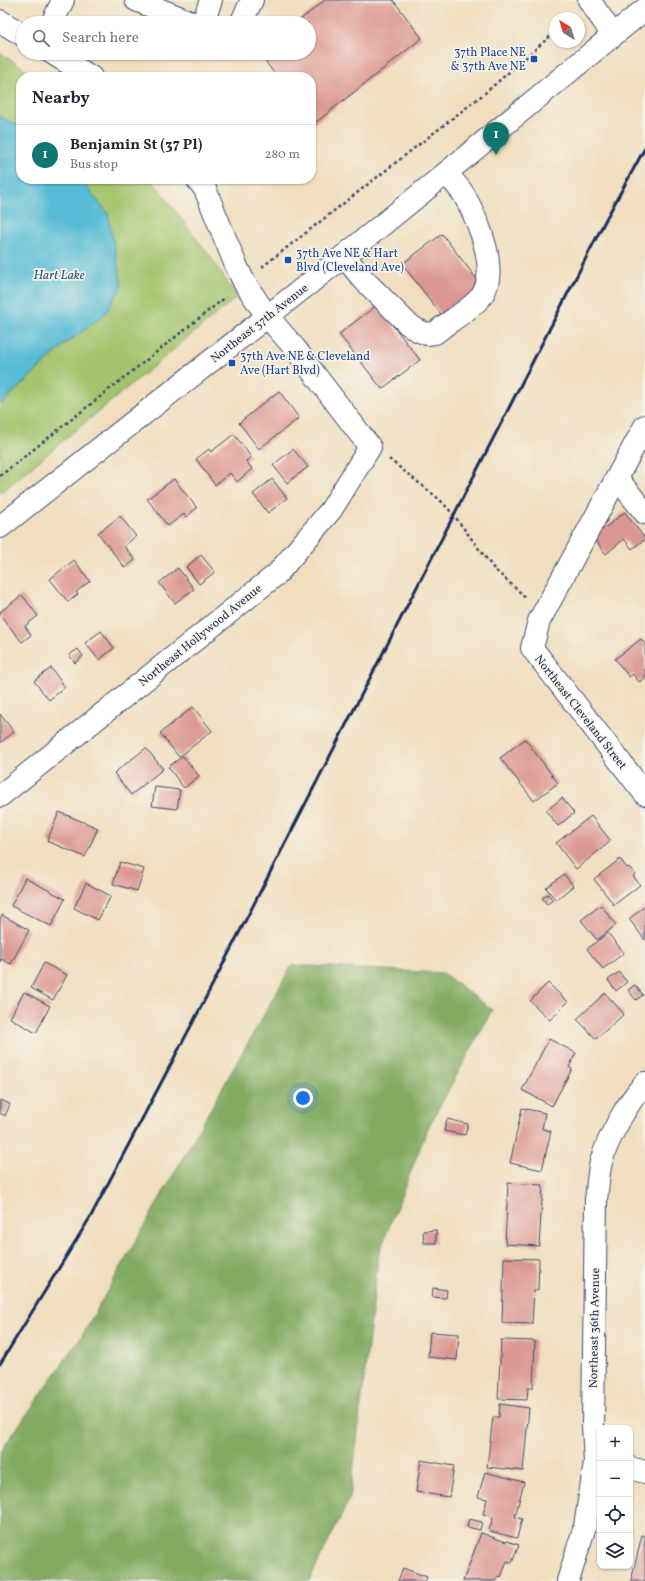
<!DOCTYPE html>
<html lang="en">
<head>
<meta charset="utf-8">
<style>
  body { margin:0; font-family:Vollkorn,serif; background:#f2f2f3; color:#1f2937 }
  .controls { position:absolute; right:12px; bottom:12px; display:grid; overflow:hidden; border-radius:8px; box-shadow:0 1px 3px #0004 }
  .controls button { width:36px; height:36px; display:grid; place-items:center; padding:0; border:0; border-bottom:1px solid #e0e1e3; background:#fff; color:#1f2937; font:20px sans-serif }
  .compass { position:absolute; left:549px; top:12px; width:36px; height:36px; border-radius:50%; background:#fff; box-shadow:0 1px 3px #0004; rotate:322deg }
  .you { position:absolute; left:303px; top:1098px; width:14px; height:14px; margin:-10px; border:3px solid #fff; border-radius:50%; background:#1a73e8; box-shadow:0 0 0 6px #1a73e833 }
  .badge { display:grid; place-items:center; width:26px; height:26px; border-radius:50%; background:#0f766e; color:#fff; font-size:13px; font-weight:700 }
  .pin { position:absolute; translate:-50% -33px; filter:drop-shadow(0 1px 2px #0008) }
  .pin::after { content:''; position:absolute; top:21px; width:14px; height:12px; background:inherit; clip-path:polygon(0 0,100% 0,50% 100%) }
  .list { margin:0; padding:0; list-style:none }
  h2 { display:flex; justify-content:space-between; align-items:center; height:52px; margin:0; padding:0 16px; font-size:17px }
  h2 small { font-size:13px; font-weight:400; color:#747a83 }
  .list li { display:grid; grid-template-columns:26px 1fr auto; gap:12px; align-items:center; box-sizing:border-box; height:60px; padding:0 16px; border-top:1px solid #e0e1e3 }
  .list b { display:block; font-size:15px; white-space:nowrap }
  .list p { margin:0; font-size:13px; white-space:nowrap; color:#747a83 }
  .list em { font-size:13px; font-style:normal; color:#747a83 }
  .icon { flex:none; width:22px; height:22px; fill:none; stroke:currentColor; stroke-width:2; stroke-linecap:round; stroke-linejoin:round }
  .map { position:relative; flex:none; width:645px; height:1581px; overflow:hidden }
  .search { position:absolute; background:#fff; box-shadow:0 1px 3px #0004; left:16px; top:16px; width:300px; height:44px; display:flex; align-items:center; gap:10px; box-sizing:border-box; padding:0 14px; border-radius:22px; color:#747a83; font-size:15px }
  .panel { position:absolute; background:#fff; box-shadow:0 1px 3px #0004; left:16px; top:72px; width:300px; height:112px; border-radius:16px }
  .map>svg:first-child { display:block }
  .green { fill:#a3c46d; stroke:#5f7a66 }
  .forest { fill:#82aa60; stroke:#4e6c5f }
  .water { fill:#57bcd5; stroke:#39769a }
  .building { fill:#db9892 }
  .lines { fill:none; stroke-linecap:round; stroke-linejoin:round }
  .minor-casing { stroke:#3b496c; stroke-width:24 }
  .path { stroke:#3b496c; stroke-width:2.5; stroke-dasharray:3 3; stroke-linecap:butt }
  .minor { stroke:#fff; stroke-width:22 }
  .rail { stroke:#1b2f5e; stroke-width:3 }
  .transit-dot { fill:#1a4fb4; stroke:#f7f3e8; stroke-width:1.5 }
  .labels { text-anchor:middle; stroke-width:3.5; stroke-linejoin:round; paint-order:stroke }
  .transit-label { font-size:12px; fill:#164399; stroke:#f7f3e8; text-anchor:start }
  .street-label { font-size:12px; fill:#1b2f5e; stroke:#f7f3e8 }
  .water-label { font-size:13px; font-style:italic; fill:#2d5982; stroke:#f7f3e8 }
</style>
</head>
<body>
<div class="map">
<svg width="645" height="1581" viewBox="0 0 645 1581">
  <rect width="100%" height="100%" fill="#f7f3e8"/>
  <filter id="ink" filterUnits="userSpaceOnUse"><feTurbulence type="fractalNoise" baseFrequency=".025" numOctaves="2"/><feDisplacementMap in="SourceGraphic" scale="8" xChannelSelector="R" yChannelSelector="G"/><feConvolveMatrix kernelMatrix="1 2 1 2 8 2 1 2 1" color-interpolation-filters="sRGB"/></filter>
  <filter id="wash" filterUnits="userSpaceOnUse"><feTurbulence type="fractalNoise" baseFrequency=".012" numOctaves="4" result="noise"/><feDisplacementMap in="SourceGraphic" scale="16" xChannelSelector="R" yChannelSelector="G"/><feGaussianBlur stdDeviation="0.9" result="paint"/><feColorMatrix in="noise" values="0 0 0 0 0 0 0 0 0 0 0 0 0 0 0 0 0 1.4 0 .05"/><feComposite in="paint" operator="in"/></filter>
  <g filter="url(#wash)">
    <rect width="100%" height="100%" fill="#f0debe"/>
    <g class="green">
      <path d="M0,53L37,77H21V128L0,119Z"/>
      <path d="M80,179H151L209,255L237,297L0,493V405L68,342L104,315L108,214Z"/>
    </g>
    <path class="forest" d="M292,965L443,973L492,1010L427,1130L379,1253L350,1498L309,1581H0V1452L82,1336Z"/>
    <path class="water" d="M0,117L21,127V179H80L108,214L122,286L104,315L63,345L0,405Z"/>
    <g id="blocks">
      <g class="building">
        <path d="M325,0H393L422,38L314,124L311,120V77H277L259,53H309V23H296Z"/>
        <path d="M442,234L483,287L444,318L402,264Z"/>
        <path d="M377,305L420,360L382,389L339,334Z"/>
        <path d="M279,391L299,418L259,449L239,423Z"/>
        <path d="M234,434L251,457L246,461L252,469L237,482L230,473L215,485L196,459L209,449L211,452Z"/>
        <path d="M293,449L308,467L287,483L273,465Z"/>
        <path d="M174,479L197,508L186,517L184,514L168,526L147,499Z"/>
        <path d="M272,479L287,498L268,513L253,494Z"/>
        <path d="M625,512L645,539L632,549L624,539L606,554L593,537Z"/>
        <path d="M120,516L136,536L124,546L135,560L125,568L98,533Z"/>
        <path d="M201,555L215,572L199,584L186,567Z"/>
        <path d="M74,560L90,581L76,592L78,594L68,602L50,579Z"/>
        <path d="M178,568L194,589L175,603L159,583Z"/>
        <path d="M22,595L38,616L25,626L31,635L22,642L0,615V612Z"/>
        <path d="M101,631L114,648L99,660L85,643Z"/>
        <path d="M641,639L645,644V678L639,682L633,674L629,677L615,659Z"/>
        <path d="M78,649L83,656L75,663L69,655Z"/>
        <path d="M51,668L65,687L49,700L34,681Z"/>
        <path d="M193,707L212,731L179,757L160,733Z"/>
        <path d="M0,714L14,732L0,743Z"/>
        <path d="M525,739L558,783L534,801L500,758Z"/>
        <path d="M146,748L163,769L131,795L114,773Z"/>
        <path d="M183,756L199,776L184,788L168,767Z"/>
        <path d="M155,787L180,790L177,809L152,806Z"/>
        <path d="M562,798L574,813L558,826L546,811Z"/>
        <path d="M59,812L98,828L85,857L47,841Z"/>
        <path d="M591,816L611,841L576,869L556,843Z"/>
        <path d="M620,859L627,868L629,867L635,874L633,876L640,885L614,905L594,879Z"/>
        <path d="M120,862L144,869L137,891L113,884Z"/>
        <path d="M564,874L573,886L556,900L546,888Z"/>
        <path d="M25,878L65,899L51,926L11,906Z"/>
        <path d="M86,883L111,896L98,920L74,908Z"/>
        <path d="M548,894L553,900L547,904L542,898Z"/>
        <path d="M601,905L616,925L597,940L581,920Z"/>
        <path d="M645,906V940L629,919Z"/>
        <path d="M2,915L29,930L11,964L1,959L0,962V920Z"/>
        <path d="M608,933L624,953L603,969L587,949Z"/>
        <path d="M44,963L67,975L53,1000L31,988Z"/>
        <path d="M619,972L627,982L616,991L608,980Z"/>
        <path d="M548,983L568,1002L550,1020L530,1001Z"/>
        <path d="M635,985L643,995L636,1000L628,990Z"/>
        <path d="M24,992L50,1006L36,1033L10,1018Z"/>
        <path d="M605,993L624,1014L596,1039L577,1019Z"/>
        <path d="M549,1039L576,1053L569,1067L572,1069L552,1106L522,1090Z"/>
        <path d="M0,1100L10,1104L5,1116L0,1113Z"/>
        <path d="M522,1108L545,1113L542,1129L551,1131L542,1170L510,1163Z"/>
        <path d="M447,1119L468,1124L465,1135L444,1131Z"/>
        <path d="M508,1183L543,1185L539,1246L505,1244Z"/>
        <path d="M436,1230V1243H424L423,1231Z"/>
        <path d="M504,1258L539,1259L538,1290H534L532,1324L502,1323Z"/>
        <path d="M433,1288L447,1290L446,1298L432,1297Z"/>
        <path d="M430,1332L459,1334L457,1360L428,1357Z"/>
        <path d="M501,1340L535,1341L533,1388H528L527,1400L498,1399Z"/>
        <path d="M500,1404L529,1408L523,1471L487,1467L493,1417H499Z"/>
        <path d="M421,1460L454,1466L449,1497L416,1492Z"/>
        <path d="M485,1472L524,1482L515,1517L522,1519L517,1538L489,1531L493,1517L483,1514L487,1499L478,1497Z"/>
        <path d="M469,1519L482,1522L480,1530L467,1527Z"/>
        <path d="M481,1533L506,1542L507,1541L519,1545L512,1563L507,1561L501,1577L498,1576L496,1581H463Z"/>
        <path d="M642,1535L645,1536V1581H631Z"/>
        <path d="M403,1568L427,1577L426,1581H398Z"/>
      </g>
    </g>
  </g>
  <g filter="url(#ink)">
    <use href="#blocks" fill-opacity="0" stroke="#3b496c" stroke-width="1"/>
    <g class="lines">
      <g class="minor-casing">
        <g id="minor">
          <path d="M136,0L193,23"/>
          <path d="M589,0L613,35"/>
          <path d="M0,21L23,35"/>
          <path d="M52,23L63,0"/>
          <path d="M203,23L211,0"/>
          <path d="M241,23L252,0"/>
          <path d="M52,53L91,77"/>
          <path d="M344,256L363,279L408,324L417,330L427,334L435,333C447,323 469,310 479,299C502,274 478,220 464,195C459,187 452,180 446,173"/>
          <path d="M645,426L539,621L532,648L645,794"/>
          <path d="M617,478L645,513"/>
          <path d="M0,527L344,256L446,173L645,9"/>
          <path d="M0,796L277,574L331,510L370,447L293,346L267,316L244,282L235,263L205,189L197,179"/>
          <path d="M630,1468L645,1472"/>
          <path d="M568,1581L585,1526L591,1489L595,1462L593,1426L596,1199C598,1187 598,1173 601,1162C608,1137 628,1102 645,1083"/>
        </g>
      </g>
      <g class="path">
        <path d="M262,267L485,93L555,32"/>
        <path d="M389,459L439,499L453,514L494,569L523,595L525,599"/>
        <path d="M0,476L226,297"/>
      </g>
      <use href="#minor" class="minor"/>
      <path class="rail" d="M0,1364L91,1216L202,1005L606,219L645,148"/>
    </g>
  </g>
  <g class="transit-dot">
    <rect x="530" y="55" width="8" height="8" rx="2"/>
    <rect x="284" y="256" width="8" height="8" rx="2"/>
    <rect x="228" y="359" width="8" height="8" rx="2"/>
  </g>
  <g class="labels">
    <g class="transit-label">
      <text x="526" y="56" text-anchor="end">37th Place NE<tspan x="526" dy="14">&amp; 37th Ave NE</tspan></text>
      <text x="296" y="257">37th Ave NE &amp; Hart<tspan x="296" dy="14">Blvd (Cleveland Ave)</tspan></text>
      <text x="240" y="360">37th Ave NE &amp; Cleveland<tspan x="240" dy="14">Ave (Hart Blvd)</tspan></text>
    </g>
    <g class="street-label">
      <text transform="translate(259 323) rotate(-38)" y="4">Northeast 37th Avenue</text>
      <text transform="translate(200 635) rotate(-39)" y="4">Northeast Hollywood Avenue</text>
      <text transform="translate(581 712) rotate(52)" y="4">Northeast Cleveland Street</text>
      <text transform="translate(594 1328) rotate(-89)" y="4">Northeast 36th Avenue</text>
    </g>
    <g class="water-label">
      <text x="59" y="279">Hart Lake</text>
    </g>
  </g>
</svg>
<div class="controls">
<button>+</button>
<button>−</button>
<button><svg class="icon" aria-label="locate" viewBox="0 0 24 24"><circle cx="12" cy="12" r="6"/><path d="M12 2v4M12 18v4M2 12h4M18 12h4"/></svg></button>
<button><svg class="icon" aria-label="layers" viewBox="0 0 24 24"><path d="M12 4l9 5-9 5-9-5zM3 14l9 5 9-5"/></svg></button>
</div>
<svg class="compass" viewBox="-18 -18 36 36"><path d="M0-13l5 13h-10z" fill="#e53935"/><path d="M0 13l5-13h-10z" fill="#747a83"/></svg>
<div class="you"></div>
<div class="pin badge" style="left:496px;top:155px">1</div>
<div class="search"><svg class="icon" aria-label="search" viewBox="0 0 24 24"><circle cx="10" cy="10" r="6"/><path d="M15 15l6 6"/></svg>Search here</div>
<section class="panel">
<h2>Nearby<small></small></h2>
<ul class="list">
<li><span class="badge">1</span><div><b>Benjamin St (37 Pl)</b><p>Bus stop</p></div><em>280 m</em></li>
</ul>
</section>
</div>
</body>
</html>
